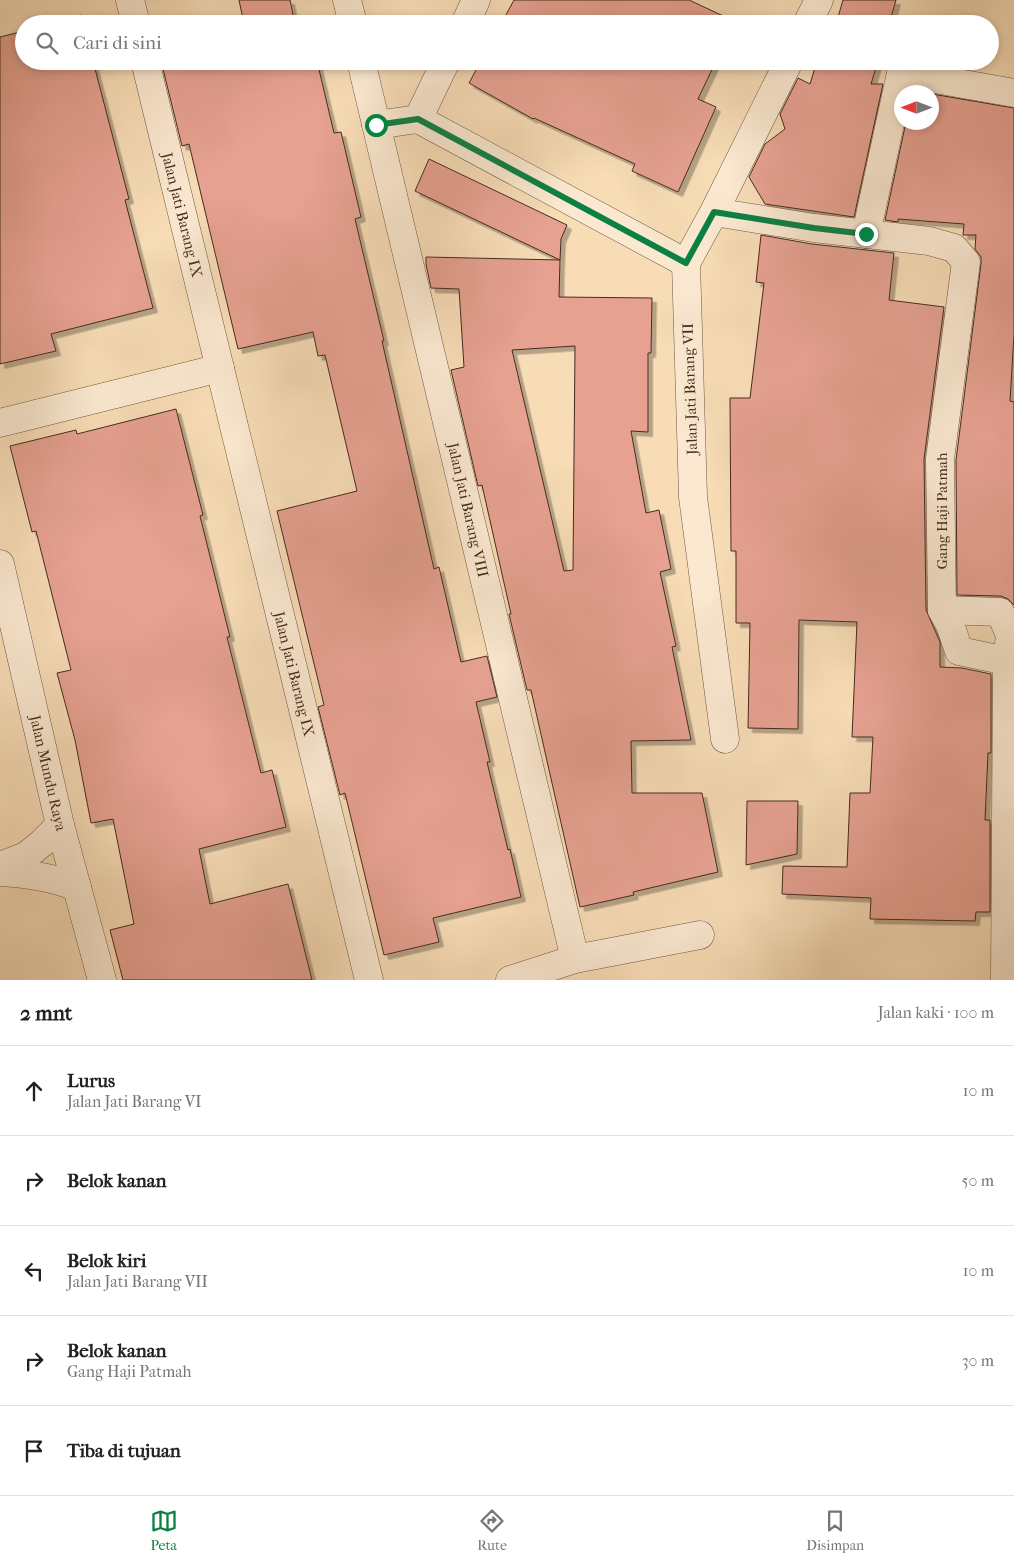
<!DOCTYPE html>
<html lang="id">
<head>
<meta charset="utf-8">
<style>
  body { margin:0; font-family:"IM FELL French Canon",serif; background:#f6f6f6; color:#222 }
  .compass { position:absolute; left:894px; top:85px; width:45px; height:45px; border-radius:50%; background:#fff; box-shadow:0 2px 8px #0003; rotate:270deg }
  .stop { position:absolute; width:15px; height:15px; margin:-11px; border:4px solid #0b8043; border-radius:50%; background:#fff }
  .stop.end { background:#0b8043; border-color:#fff; box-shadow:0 1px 5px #0008 }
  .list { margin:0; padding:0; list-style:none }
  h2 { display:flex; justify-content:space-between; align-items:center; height:65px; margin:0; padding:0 20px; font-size:21px }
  h2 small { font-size:16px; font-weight:400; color:#767676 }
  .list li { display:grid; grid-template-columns:32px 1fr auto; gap:15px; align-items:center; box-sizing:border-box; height:90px; padding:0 20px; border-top:1px solid #e0e0e0 }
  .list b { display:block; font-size:19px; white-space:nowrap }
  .list p { margin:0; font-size:16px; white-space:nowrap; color:#767676 }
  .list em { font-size:16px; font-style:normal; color:#767676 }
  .icon { flex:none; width:28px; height:28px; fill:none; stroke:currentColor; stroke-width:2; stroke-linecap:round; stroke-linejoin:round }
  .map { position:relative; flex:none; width:1014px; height:980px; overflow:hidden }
  .search { position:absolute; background:#fff; box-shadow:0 2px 8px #0003; left:15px; right:15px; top:15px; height:55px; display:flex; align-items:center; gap:12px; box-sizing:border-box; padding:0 18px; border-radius:28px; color:#767676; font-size:19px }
  .sheet { height:515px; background:#fff }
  nav { display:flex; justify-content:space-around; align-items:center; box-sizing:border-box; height:70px; border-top:1px solid #e0e0e0; background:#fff; font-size:14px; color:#767676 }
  nav a { display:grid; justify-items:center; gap:2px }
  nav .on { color:#0b8043 }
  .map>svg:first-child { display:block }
  .building { fill:#e6a191; stroke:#462a1e; fill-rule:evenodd; filter:url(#shadow) }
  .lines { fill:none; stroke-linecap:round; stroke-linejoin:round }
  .minor-casing { stroke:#725644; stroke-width:29 }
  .minor { stroke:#fae8d0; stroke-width:28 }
  .route { stroke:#0b8043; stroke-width:6 }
  .labels { text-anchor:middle; stroke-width:4; stroke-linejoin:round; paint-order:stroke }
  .street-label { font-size:15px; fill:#462a1e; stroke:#fae8d0 }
</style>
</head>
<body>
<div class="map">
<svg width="1014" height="980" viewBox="0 0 1014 980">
  <defs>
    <filter id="shadow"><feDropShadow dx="4.5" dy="4.5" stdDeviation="0" flood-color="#0004"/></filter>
  </defs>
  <rect width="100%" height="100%" fill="#f7dcb6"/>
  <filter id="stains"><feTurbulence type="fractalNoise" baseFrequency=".004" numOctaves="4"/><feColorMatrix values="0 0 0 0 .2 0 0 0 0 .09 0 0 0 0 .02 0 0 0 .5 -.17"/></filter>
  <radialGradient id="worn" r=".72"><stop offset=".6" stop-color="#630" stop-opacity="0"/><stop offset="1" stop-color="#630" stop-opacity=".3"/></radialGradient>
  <g class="building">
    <path d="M239,0H290L295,24H244Z"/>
    <path d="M514,0H689L734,21L733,24H501Z"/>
    <path d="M843,0H896L889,24H836Z"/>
    <path d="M81,15L84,24H50Z"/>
    <path d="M24,31V61H93L129,199L125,200L153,308L51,334L56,351L0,364V37Z"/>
    <path d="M161,61H317L334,133L341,132L361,217L355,219L384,341H382L434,569L439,567L461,662L487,656L497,697L476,702L490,762H487L508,850L510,849L521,897L433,918L439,942L384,955L345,793L340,795L318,707L324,705L277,511L357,491L325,355L318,356L313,332L238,349L189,144L182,146Z"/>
    <path d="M481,61H716L698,99L716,107L678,192L632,171L635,164L534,118L533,119L469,83Z"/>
    <path d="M817,61H878L871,84H883L854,217L765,204L749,177L765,144L785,129L780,114L798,78L810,84Z"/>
    <path d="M932,94L1014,108V335L1010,401L1014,402V605L1008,599L1001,596L957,595L956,460L981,264V257L975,249L976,235H963L964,224L898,219V222L885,220L906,122H932Z"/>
    <path d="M429,159L567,225L561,239L560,260L415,191Z"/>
    <path d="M761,235L812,244L894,253L889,300L944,307L924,459L926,610L940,642V667L962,668L991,674V753H988L985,820H990V912H976L975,921L870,919L871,898L782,894L783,866L847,867L850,793H870L873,737H852L857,622L799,620L798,729L748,728L750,623H736V551H731L730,398H750L764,283L756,282Z"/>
    <path d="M426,257L560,260L559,297L652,298L651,353H648V432L631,431L646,513L659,510L671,569L660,572L676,646L672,647L691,740L631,741L632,793H702L718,872L633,892L634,895L580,907L531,690H527L509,614H511L482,485L478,486L451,370L464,367L459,289L431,288L426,264ZM575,346L573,570L564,571L512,350Z"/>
    <path d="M176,409L203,515L200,516L230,637H227L261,773L272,770L286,827L199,849L210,904L288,884L312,980H123L110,930L134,924L113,819L91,823L75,740L57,673L71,670L36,531L32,532L10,446L76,430L77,434Z"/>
    <path d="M747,801H798L797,854L746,865Z"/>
  </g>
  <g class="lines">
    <g class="minor-casing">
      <g id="minor">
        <path d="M130,0L136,24"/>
        <path d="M347,0L353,24"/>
        <path d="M465,24L476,0"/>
        <path d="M807,24L819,0"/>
        <path d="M145,61L369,980"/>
        <path d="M361,61L575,959"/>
        <path d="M418,119L686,263"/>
        <path d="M376,125L418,119L446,61"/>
        <path d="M714,212L814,228L929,241L954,248L966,262L940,459L942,610L951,627L959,651L1007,661"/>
        <path d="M866,234L901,73L1014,93"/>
        <path d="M0,423L220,368"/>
        <path d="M0,564L60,825L102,980"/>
        <path d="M942,610L1000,612L1010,635L1007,661L1005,980"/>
        <path d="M725,739L693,497L686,263L714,212L789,61"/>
        <path d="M0,866L26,856L42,843L60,825"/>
        <path d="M0,872C28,874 51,877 77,887"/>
        <path d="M510,980L575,959L700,935"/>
      </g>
    </g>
    <use href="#minor" class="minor"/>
  </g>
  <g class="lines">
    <path class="route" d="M376,125L418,119L686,263L714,212L814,228L866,234"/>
  </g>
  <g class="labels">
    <g class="street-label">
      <text transform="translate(182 215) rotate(76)" y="5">Jalan Jati Barang IX</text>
      <text transform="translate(690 389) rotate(-92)" y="5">Jalan Jati Barang VII</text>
      <text transform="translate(468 510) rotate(77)" y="5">Jalan Jati Barang VIII</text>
      <text transform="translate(942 511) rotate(-90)" y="5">Gang Haji Patmah</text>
      <text transform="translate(294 674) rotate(76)" y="5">Jalan Jati Barang IX</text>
      <text transform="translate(48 773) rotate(77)" y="5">Jalan Mundu Raya</text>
    </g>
  </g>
  <rect width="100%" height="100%" filter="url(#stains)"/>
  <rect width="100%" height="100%" fill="url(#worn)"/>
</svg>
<svg class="compass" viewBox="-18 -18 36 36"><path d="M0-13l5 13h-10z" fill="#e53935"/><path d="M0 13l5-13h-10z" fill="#767676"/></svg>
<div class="stop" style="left:376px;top:125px"></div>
<div class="stop end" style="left:866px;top:234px"></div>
<div class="search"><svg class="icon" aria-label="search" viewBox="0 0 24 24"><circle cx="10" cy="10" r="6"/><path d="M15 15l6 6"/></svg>Cari di sini</div>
</div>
<section class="sheet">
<h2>2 mnt<small>Jalan kaki · 100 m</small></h2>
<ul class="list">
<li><svg class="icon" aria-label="ahead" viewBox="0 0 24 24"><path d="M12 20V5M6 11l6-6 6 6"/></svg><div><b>Lurus</b><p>Jalan Jati Barang VI</p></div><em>10 m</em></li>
<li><svg class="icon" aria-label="right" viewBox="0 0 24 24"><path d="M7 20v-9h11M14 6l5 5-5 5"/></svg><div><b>Belok kanan</b></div><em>50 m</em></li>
<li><svg class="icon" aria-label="left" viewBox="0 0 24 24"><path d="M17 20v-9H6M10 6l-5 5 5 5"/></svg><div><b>Belok kiri</b><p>Jalan Jati Barang VII</p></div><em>10 m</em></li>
<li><svg class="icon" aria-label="right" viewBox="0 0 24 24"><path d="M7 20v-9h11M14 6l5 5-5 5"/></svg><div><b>Belok kanan</b><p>Gang Haji Patmah</p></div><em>30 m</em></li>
<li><svg class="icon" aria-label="arrive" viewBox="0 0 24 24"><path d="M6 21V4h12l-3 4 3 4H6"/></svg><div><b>Tiba di tujuan</b></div></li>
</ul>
</section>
<nav>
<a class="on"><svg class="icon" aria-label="map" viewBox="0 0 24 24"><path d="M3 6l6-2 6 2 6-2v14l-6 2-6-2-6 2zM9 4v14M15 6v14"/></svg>Peta</a>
<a><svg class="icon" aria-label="directions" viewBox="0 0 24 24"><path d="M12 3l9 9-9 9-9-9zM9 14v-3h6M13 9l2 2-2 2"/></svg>Rute</a>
<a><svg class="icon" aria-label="saved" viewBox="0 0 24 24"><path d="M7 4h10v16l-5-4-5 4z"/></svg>Disimpan</a>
</nav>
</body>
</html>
